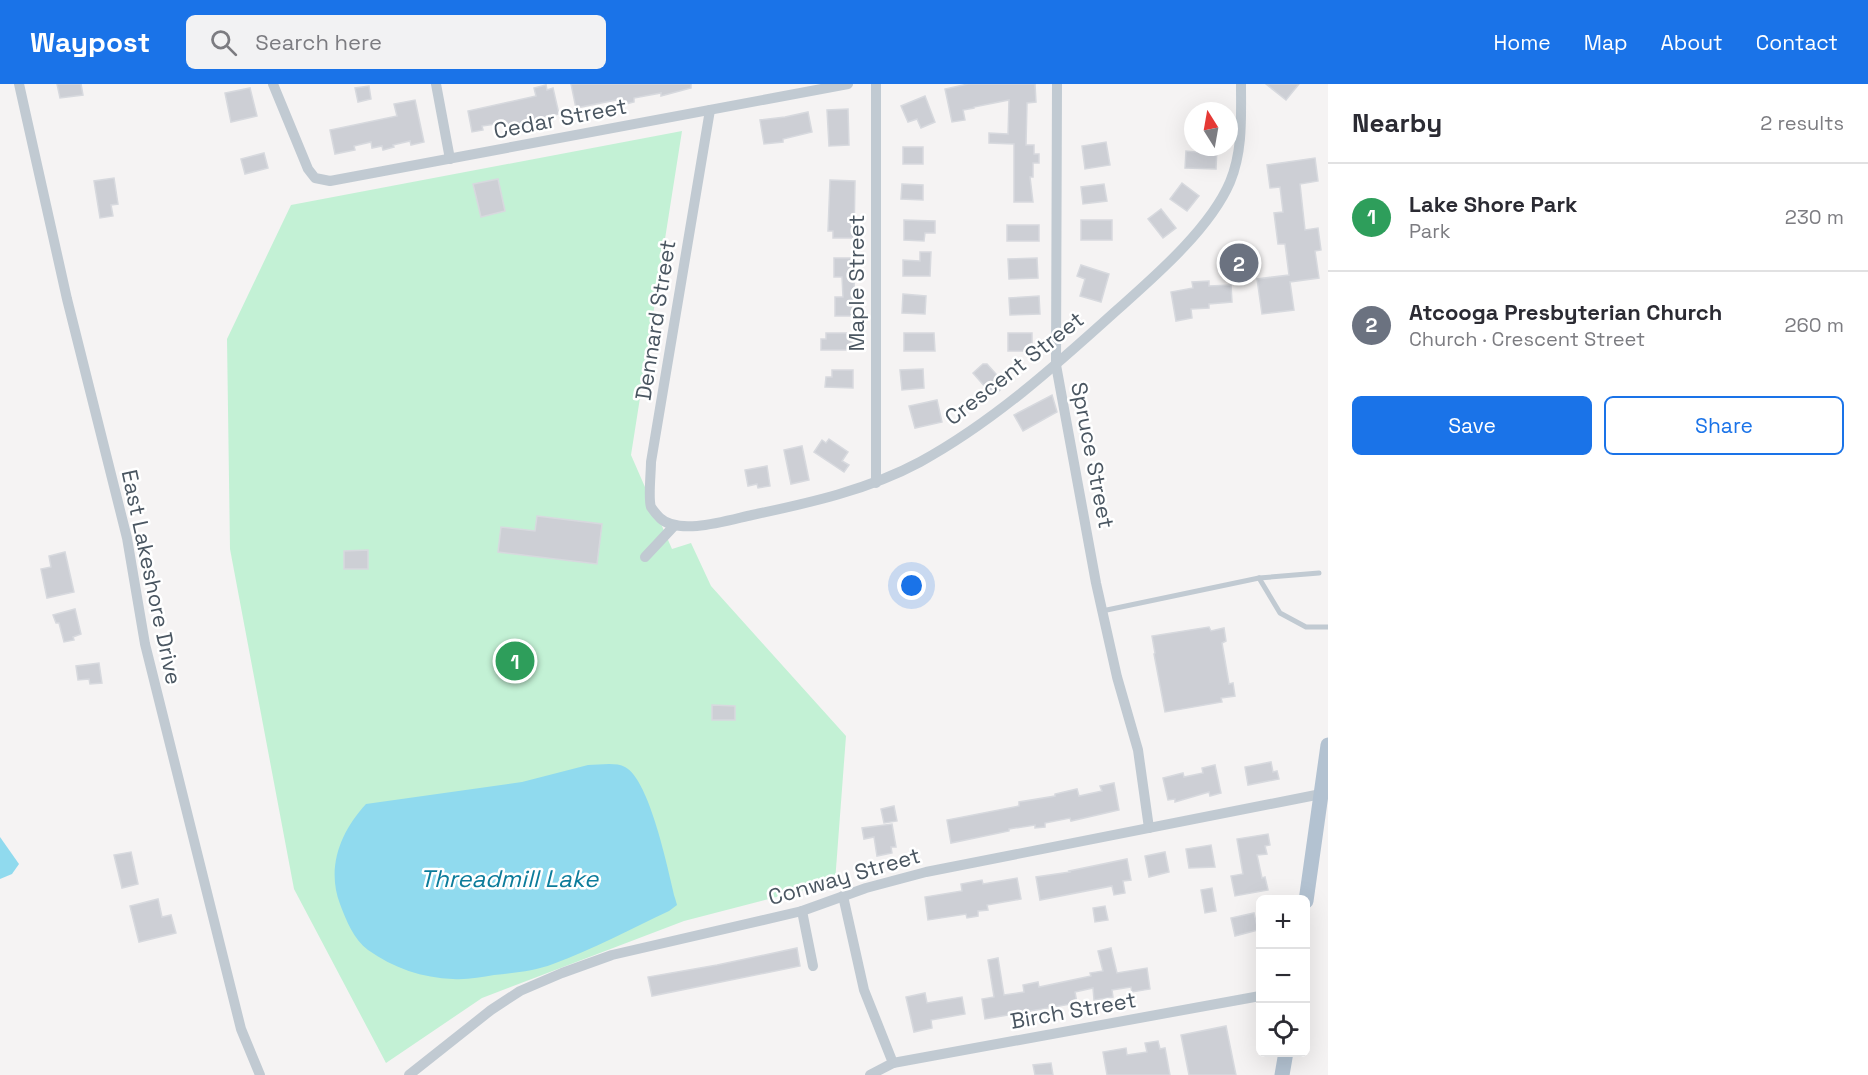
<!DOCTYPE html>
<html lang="en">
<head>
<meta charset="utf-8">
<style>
  body { margin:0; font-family:"Space Grotesk",sans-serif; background:#f2f2f3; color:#2b2b33 }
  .controls { position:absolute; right:18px; bottom:18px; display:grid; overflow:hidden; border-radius:9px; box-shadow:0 6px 24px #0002 }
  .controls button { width:54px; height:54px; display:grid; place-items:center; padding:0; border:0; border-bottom:2px solid #e1e1e2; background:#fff; color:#2b2b33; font:30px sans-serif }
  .compass { position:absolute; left:1184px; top:18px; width:54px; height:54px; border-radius:50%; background:#fff; box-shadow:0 6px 24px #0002; rotate:349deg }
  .you { position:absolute; left:912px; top:502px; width:21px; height:21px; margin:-15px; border:4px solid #fff; border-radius:50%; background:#1a73e8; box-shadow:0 0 0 9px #1a73e833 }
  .badge { display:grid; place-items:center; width:39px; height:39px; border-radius:50%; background:#1a73e8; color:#fff; font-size:20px; font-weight:700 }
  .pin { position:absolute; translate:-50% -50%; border:3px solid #fff; box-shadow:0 2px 6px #0006 }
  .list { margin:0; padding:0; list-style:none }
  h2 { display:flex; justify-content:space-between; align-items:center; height:78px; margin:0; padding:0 24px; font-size:26px }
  h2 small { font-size:20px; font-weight:400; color:#7c7c81 }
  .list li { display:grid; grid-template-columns:39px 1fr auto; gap:18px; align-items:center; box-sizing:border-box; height:108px; padding:0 24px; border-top:2px solid #e1e1e2 }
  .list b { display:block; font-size:22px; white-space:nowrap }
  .list p { margin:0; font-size:20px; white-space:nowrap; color:#7c7c81 }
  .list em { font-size:20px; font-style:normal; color:#7c7c81 }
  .actions { display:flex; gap:12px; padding:18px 24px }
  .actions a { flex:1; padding:14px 0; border:2px solid #1a73e8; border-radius:9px; text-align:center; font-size:21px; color:#1a73e8 }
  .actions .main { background:#1a73e8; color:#fff }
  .icon { flex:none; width:33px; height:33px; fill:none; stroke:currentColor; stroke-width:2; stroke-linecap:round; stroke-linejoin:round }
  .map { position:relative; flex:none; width:1328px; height:991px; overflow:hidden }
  header { display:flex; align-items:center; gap:36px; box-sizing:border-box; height:84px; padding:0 30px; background:#1a73e8; color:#fff }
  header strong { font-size:28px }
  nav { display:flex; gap:33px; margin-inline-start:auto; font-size:21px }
  .search { width:420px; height:54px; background:#f2f2f3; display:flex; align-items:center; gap:15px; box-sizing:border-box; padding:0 21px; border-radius:9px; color:#7c7c81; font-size:22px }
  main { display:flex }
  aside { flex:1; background:#fff }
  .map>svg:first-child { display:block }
  .green { fill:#c3f1d5 }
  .water { fill:#90daee }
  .building { fill:#cdcfd5; stroke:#d7d9de; stroke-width:1.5 }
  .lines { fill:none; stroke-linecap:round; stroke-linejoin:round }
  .lane { stroke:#c1cad2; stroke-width:5 }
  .street { stroke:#c1cad2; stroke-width:10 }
  .primary { stroke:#b3c2d1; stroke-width:15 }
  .labels { text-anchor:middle; stroke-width:5; stroke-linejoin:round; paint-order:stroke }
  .street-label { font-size:22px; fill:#4a5661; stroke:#fff }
  .water-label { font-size:24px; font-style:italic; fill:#0c7c9b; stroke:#fff }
</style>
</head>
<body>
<header>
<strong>Waypost</strong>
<div class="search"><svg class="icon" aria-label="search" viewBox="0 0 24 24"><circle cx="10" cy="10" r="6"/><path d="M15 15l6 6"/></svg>Search here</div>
<nav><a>Home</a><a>Map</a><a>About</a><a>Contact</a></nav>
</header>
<main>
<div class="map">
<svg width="1328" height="991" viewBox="0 0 1328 991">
  <rect width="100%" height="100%" fill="#f5f3f3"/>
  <path class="green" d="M682,47L631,371L672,465L691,459L711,502L846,652L835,798L684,837L482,914L386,979L294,805L230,465L227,255L291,121Z"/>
  <g class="water">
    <path d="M588,681C599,681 616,678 625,683C650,696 668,786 675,814L677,821L669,827C631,845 593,865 553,880C534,887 514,889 494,891C481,893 467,896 453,895C423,894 393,884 368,866C354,856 346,836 340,820C326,783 341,747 366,720L522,698Z"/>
    <path d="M0,753L19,780L12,790L0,795Z"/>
  </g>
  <g class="building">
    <path d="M57,0H81L83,11L60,14Z"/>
    <path d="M571,0H691V4L661,12V9L634,14V18L622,21L621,15L576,24Z"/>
    <path d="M968,0H1035L1036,18L1027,19L1026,61H1034V70H1039V79H1033V93H1030L1033,118H1014V60L989,59V49L1008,50L1009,16L974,23V24L963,26L965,36L952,38L945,5Z"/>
    <path d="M1266,0H1299L1286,16Z"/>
    <path d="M546,1L547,6L553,4L559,30L504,43L503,39L482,42L483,46L472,48L468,27L536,12L534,4Z"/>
    <path d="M369,2L371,15L358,18L355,4Z"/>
    <path d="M250,4L257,32L231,38L225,9Z"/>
    <path d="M925,12L935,38L921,44L917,35L908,38L901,22Z"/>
    <path d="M415,16L424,58L411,61L410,57L393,61L394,63L383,66L382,62L372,64L371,58L354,62L355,66L335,70L330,46L397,32L394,20Z"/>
    <path d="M848,25L849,61L829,62L827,26Z"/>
    <path d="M808,28L812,48L783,55V58L764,60L760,36L785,33Z"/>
    <path d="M1106,58L1110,81L1085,85L1082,62Z"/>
    <rect x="903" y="63" width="20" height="17"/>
    <path d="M1196,63H1217L1216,85L1185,84L1186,67L1196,68Z"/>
    <path d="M264,69L268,84L245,90L241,75Z"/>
    <path d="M1315,74L1318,97L1300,100L1305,146L1318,144L1321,166L1315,167L1319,194L1290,198L1294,226L1262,230L1257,195L1289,191L1285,160H1278L1274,129L1283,128L1280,103L1270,104L1267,81Z"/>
    <path d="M114,94L118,120L111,121L113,132L100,134L94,97Z"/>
    <path d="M498,95L505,127L481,133L473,100Z"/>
    <path d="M830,96L855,97L854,154H833V147H828Z"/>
    <path d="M1182,99L1199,112L1187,127L1170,115Z"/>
    <path d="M902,100L923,101V116L901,115Z"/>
    <path d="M1104,100L1107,117L1083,120L1081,103Z"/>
    <path d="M1161,125L1176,144L1163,154L1148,135Z"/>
    <path d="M904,136L935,137V149H925L924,157L904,156Z"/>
    <rect x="1081" y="136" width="31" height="20"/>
    <rect x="1007" y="141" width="32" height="16"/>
    <path d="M920,168H931L930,192H903V176L920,177Z"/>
    <path d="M834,174H851V182H855L853,232H835V213H843L842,193H834Z"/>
    <path d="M1037,174L1038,194L1009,195L1008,175Z"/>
    <path d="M1081,181L1109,190L1101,218L1080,212L1085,195L1077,192Z"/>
    <path d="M1209,197V202L1231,201L1232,218L1209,220V224L1191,225L1192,234L1176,237L1171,208L1193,204L1192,198Z"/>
    <path d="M903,210L926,212L925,230L902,229Z"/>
    <path d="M1039,212L1040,230L1010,231L1009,214Z"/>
    <path d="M826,249H855V266H821V255H826Z"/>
    <path d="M904,249H934L935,267H904Z"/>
    <rect x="1008" y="249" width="24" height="18"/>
    <path d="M983,280H987L1003,298L998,303L1000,306L993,312L973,289Z"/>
    <path d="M923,285L924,304L902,306L900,286Z"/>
    <path d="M832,286H853V304L825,303L826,293H832Z"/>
    <path d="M1052,311L1057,328L1023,347L1014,331Z"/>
    <path d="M937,316L942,338L915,344L909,322Z"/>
    <path d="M829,355L848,368L842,377L849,381L844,388L814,368L822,356L826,359Z"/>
    <path d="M802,362L809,396L791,400L784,366Z"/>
    <path d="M767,382L770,402L758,404L757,400L748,402L745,386Z"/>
    <path d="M537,432L602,440L597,480L498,468L501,443L535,447Z"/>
    <path d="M368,466V485H344V467Z"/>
    <path d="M65,468L74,508L47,514L41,485L51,483L49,472Z"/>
    <path d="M75,525L81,550L73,553L74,556L64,558L59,539H56L53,531Z"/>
    <path d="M1209,543L1211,547L1224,544L1226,557L1222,559L1229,600L1233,599L1235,612L1221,614L1222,618L1165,628L1154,570L1155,569L1152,552Z"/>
    <path d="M99,579L102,599L90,600L89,595L78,596L76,582Z"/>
    <path d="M712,621L735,622V636H712Z"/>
    <path d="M1271,678L1273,688L1277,687L1279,695L1248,701L1245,683Z"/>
    <path d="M1215,681L1221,709L1210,712L1209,708L1175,718V715L1168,716L1163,694L1183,689L1184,693L1203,689L1202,684Z"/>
    <path d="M1114,699L1119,726L1071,737L1070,734L1045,739V743L1035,744V741L1009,745V747L951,759L947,736L1019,722V718L1055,712V710L1077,705L1079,712L1102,707L1100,702Z"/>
    <path d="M894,722L897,737L884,739L881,725Z"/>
    <path d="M892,740L896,763H891L892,769L877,772L874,753L864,755L862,744Z"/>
    <path d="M1268,750L1270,761L1265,762L1267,770L1257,771L1262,794L1265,793L1268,806L1235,812L1231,792L1243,790L1237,755Z"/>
    <path d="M1211,761L1215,783L1189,784L1186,765Z"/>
    <path d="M131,768L138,800L122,804L114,771Z"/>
    <path d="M1165,768L1169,788L1149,793L1145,772Z"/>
    <path d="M1127,775L1131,796L1123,797L1125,809L1114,811L1112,802L1040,816L1036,793L1070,788L1069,787Z"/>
    <path d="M1017,794L1021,815L987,821L988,826L978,827V832L967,834L966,830L928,836L925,813L962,807L961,800L982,796L983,800Z"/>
    <path d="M1212,804L1216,827L1205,829L1201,806Z"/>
    <path d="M158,815L162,833L171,831L176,849L139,858L130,822Z"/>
    <path d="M1105,822L1108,836L1095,838L1093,824Z"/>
    <path d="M1254,829L1258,846L1235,852L1231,834Z"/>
    <path d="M797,864L800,882L652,912L648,893L717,881Z"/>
    <path d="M1111,864L1117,889L1147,884L1150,905L1132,908L1131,903L1112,906L1113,913L1094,916L1093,904L1075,908L1077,919L985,935L982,915L994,913L988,876L998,874L1004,911L1024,908L1023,901L1038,898L1039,903L1091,892L1090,889L1103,887L1098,867Z"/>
    <path d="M925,909L927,919L962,913L965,930L931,936L932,944L914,948L906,913Z"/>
    <path d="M1226,942L1236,991H1189L1181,951Z"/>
    <path d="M1158,957L1160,965L1165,964L1170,991H1107L1103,968L1126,964L1127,971L1147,968L1145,959Z"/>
    <path d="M1051,979L1053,991H1035L1033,981Z"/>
  </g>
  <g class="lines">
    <g class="lane">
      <path d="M1259,494L1280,529L1306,543H1328"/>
      <path d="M1102,527L1259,494L1319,489"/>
    </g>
    <g class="street">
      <path d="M19,0L67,215L127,454L145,560L241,945L260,991"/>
      <path d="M273,0L308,85L315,94L330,97L848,0"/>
      <path d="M436,0L450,75"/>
      <path d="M1057,0L1056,281L1096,499L1117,593L1138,666L1149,744"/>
      <path d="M710,26L651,378C651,389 648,415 651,423C653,426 657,431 660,434C679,452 729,436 752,431C809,419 868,406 920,378C993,338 1055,282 1117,226C1154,193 1210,145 1230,98C1243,67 1241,33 1241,0"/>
      <path d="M876,399V0"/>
      <path d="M645,473L674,442"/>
      <path d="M843,812L864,906L893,979L870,991"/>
      <path d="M802,827L813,882"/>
      <path d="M893,979L1260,912"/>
      <path d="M409,991L491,926L520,907L562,889L612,871L802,827L866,804L926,788L1321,710"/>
    </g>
    <g class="primary">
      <path d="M1306,817L1328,661"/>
      <path d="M1282,991L1286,968"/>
    </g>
  </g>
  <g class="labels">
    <g class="street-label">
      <text transform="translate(560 34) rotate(-11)" y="8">Cedar Street</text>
      <text transform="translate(856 199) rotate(-90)" y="8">Maple Street</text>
      <text transform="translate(655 236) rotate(-81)" y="8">Dennard Street</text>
      <text transform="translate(1014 284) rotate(-38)" y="8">Crescent Street</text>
      <text transform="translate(1093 371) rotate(79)" y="8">Spruce Street</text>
      <text transform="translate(152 493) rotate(78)" y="8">East Lakeshore Drive</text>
      <text transform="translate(844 792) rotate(-16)" y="8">Conway Street</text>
      <text transform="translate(1073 926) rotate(-10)" y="8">Birch Street</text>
    </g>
    <g class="water-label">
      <text x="509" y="803">Threadmill Lake</text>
    </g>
  </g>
</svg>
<div class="controls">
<button>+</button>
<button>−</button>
<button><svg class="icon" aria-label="locate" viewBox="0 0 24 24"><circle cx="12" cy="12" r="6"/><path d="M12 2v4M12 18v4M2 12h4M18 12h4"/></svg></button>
</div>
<svg class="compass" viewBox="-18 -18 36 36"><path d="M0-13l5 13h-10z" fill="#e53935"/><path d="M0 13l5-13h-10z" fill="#7c7c81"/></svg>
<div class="you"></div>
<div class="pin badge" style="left:515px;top:577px;background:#2e9e5b">1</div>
<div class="pin badge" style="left:1239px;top:179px;background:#6b7280">2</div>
</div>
<aside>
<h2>Nearby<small>2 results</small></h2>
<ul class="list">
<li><span class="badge" style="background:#2e9e5b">1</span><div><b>Lake Shore Park</b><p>Park</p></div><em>230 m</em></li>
<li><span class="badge" style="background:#6b7280">2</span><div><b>Atcooga Presbyterian Church</b><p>Church · Crescent Street</p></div><em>260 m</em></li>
</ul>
<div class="actions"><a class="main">Save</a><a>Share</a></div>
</aside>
</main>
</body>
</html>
